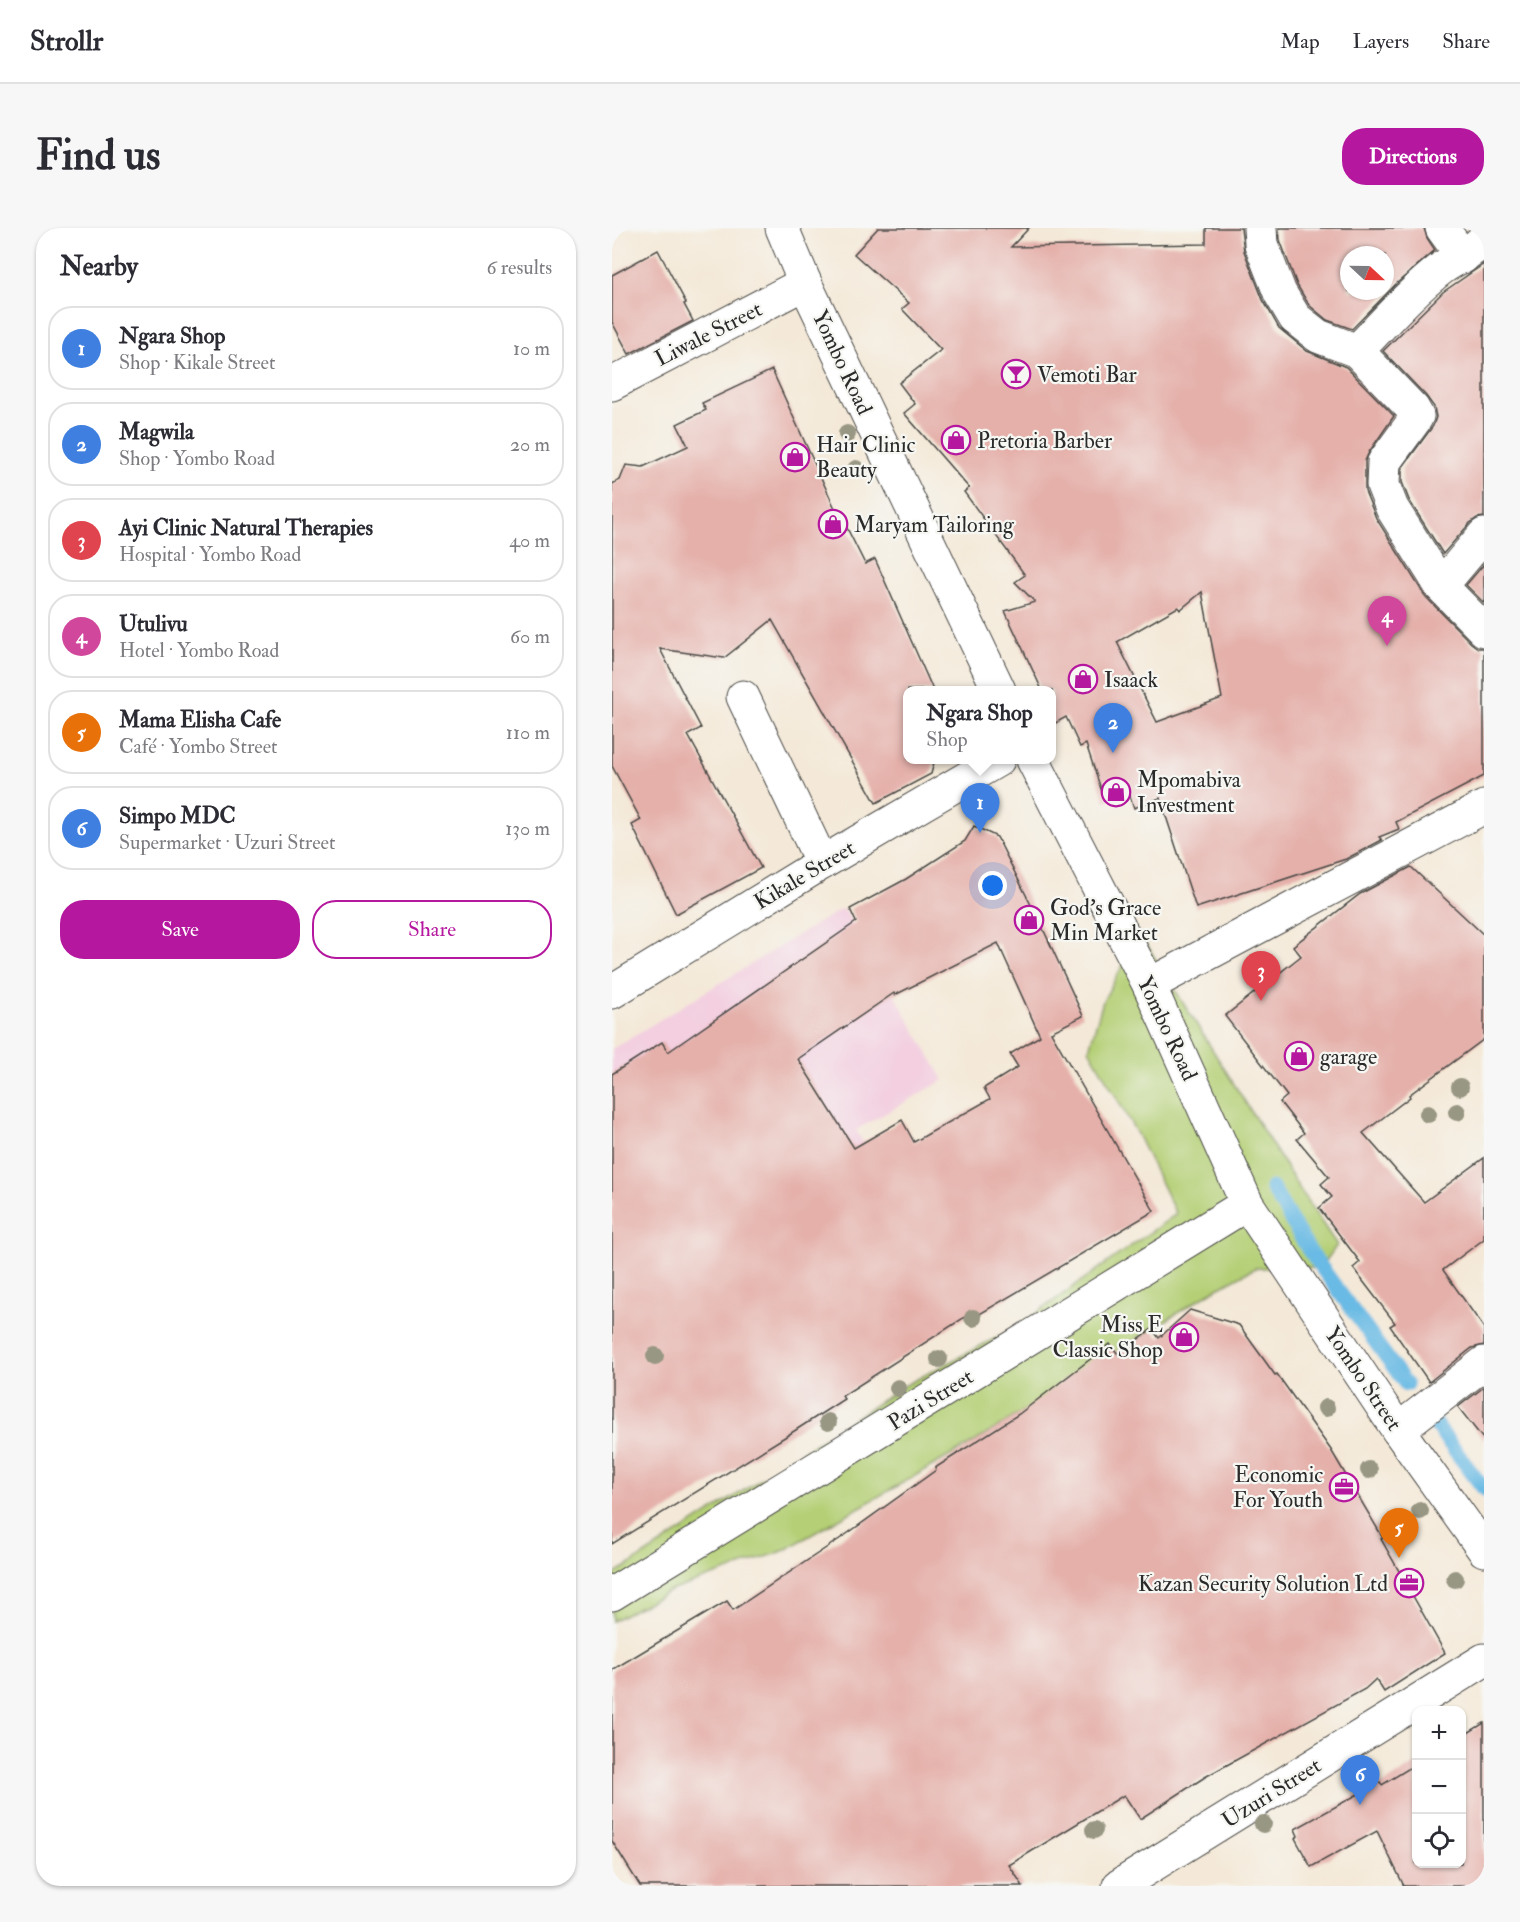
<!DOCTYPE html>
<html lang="en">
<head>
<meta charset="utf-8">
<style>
  body { margin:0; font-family:"IM FELL Double Pica",serif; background:#f7f7f7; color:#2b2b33 }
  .controls { position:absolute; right:18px; bottom:18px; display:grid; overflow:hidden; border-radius:12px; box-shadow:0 2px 4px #0004 }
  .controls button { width:54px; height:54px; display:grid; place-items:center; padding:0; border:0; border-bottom:2px solid #e1e1e2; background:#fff; color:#2b2b33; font:30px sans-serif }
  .compass { position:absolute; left:728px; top:18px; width:54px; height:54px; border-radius:50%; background:#fff; box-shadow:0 2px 4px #0004; rotate:112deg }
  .you { position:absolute; left:381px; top:658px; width:21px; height:21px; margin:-15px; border:4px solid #fff; border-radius:50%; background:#1a73e8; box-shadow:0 0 0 9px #1a73e833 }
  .badge { display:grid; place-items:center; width:39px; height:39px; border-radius:50%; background:#b5179e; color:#fff; font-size:20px; font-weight:700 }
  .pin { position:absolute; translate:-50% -50px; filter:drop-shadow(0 2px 3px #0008) }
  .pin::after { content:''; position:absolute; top:32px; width:21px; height:18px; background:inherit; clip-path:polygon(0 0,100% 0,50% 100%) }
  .popup { position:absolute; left:291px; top:458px; width:153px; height:78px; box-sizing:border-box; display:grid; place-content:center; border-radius:12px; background:#fff; filter:drop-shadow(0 2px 4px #0005); font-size:20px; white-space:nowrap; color:#7c7c81 }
  .popup b { font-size:22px; color:#2b2b33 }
  .popup::after { content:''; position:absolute; left:50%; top:100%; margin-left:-12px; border:12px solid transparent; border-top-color:#fff }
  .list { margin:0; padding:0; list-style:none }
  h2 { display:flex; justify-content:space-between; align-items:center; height:78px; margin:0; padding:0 24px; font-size:26px }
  h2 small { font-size:20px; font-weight:400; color:#7c7c81 }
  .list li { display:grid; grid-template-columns:39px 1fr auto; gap:18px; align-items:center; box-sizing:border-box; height:84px; margin:0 12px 12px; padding:0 12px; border:2px solid #e1e1e2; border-radius:24px }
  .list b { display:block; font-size:22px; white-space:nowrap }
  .list p { margin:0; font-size:20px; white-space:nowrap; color:#7c7c81 }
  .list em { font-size:20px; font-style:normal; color:#7c7c81 }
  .actions { display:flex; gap:12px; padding:18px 24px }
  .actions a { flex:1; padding:14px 0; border:2px solid #b5179e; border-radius:24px; text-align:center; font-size:21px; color:#b5179e }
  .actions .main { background:#b5179e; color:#fff }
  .icon { flex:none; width:33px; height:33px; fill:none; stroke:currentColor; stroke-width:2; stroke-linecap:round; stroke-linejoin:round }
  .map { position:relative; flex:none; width:872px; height:1658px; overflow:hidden; border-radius:24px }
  header { display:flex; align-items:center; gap:36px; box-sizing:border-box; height:84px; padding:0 30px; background:#fff; border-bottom:2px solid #e1e1e2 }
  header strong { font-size:28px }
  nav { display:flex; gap:33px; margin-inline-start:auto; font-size:21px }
  .intro { display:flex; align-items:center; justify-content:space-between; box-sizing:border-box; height:144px; padding:0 36px }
  h1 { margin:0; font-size:42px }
  .button { padding:15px 27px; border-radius:24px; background:#b5179e; color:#fff; font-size:21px; font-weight:700 }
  main { display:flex; gap:36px; padding:0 36px }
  aside { flex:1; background:#fff; border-radius:24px; box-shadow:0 2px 4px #0004 }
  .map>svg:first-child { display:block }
  .built { fill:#f3cfe0 }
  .green { fill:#b4cf74; stroke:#707d50; stroke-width:1.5 }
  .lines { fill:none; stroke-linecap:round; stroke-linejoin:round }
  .stream { stroke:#69bae4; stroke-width:15 }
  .building { fill:#e5b0aa; fill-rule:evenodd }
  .minor-casing { stroke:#494845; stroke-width:35 }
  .minor { stroke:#fff; stroke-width:33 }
  .tree { fill:#989783 }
  .labels { text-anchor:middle; stroke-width:4.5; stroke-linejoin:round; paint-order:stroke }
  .street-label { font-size:22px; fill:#2b2b2b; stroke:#f6f6f2 }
  .poi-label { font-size:22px; fill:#2b2b2b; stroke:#f6f6f2; text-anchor:start }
</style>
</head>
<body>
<header>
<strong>Strollr</strong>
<nav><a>Map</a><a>Layers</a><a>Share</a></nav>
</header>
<div class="intro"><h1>Find us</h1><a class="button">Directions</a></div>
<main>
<aside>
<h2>Nearby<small>6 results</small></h2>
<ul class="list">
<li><span class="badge" style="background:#3f7fe0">1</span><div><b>Ngara Shop</b><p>Shop · Kikale Street</p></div><em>10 m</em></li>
<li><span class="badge" style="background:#3f7fe0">2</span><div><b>Magwila</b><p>Shop · Yombo Road</p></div><em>20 m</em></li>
<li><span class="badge" style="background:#e0444e">3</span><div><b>Ayi Clinic Natural Therapies</b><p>Hospital · Yombo Road</p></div><em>40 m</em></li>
<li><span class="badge" style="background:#d1479c">4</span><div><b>Utulivu</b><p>Hotel · Yombo Road</p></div><em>60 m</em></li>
<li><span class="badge" style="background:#e8710a">5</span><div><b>Mama Elisha Cafe</b><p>Café · Yombo Street</p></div><em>110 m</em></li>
<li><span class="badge" style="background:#3f7fe0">6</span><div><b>Simpo MDC</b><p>Supermarket · Uzuri Street</p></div><em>130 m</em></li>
</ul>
<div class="actions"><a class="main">Save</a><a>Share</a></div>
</aside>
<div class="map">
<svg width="872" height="1658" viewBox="0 0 872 1658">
  <rect width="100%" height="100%" fill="#f6f6f2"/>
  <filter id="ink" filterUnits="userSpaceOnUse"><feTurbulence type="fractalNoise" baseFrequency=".0167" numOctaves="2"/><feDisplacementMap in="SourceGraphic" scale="12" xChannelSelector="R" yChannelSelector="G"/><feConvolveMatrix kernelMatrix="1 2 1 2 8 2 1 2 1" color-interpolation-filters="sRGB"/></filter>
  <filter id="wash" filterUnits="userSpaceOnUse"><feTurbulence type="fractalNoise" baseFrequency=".008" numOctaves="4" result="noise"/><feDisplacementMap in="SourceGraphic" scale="24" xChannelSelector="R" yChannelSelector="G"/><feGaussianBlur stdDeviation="1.35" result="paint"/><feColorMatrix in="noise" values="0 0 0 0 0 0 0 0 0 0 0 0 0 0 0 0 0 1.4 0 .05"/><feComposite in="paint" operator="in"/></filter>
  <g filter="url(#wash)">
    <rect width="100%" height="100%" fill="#f4e9d8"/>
    <path class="built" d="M229,681L233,682L332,852L244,902L275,957L0,967V821Z"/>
    <path class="green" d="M528,706L692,968L725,1017L709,1040H643L597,1065L364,1213L171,1323L58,1363L0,1393V1348L292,1158L403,1100L564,986L525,906L477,821L491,773Z"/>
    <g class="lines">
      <g class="stream">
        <path d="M660,960L696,1021L794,1156"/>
        <path d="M817,1188L872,1261"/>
      </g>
    </g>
    <g id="blocks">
      <g class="building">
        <path d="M266,0H417L399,19L594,16V0H629L632,23L651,72L667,100L695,123L734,139L782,188L757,224L753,233V263L764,290L813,368L859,415L866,420H872V548L784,594L787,601L767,609L770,612L734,631L584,680L548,570L522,580L517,565L493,573L474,516L468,519L454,489L440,497V462H430L393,383L423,374L403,354L413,347L352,264L357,260L292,185L303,176L287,155L329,122L290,81L297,75L242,26ZM590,364L610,470L545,494L505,414L566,379L568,382Z"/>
        <path d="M667,0H812L815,10L823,22L784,56L740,101L715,92L697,77L685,57L668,12ZM737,27H773V63H737Z"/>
        <path d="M46,22L74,75L72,76L81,93L17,126L0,94V47Z"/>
        <path d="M872,36V289L865,290L858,295L831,326L797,272L790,254V240L821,198L824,189L822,179L814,168L771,123L831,64Z"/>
        <path d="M160,142L226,287L228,286L253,336L263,331L321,462H296V531H323L319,546L264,575L160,392L112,430L48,421L89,500L76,507L149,640L64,686L20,597L29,592L0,538V256L8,252L14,237L31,239L76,218L65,196L94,182L90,175Z"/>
        <path d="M872,336V375L854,357Z"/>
        <path d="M362,598L385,609L433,705L471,788L439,804L542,983L361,1090L359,1085L230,1168L232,1171L176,1207L0,1316V846L50,814L56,824L244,694L238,681L294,651L353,613ZM386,715L428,808L398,826L406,839L372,860L378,871L302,914L290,892L242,920L186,831L282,765L283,767Z"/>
        <path d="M799,639L872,707V811L797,867L798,869L751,905L812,974L872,930V1011L831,1042L872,1100V1117L860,1120L817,1154L778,1098L783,1095L741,1040L748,1034L707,980L720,969L709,956L717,949L685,911L692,905L668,874L675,868L613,788L689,728L681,718L748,666Z"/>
        <path d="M578,1082L627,1097L663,1147L665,1146L719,1222L771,1310L769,1311L833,1425L772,1464L764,1451L753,1461L593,1549L528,1591L512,1567L397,1637L411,1658H28L0,1613V1442L115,1373L121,1382L232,1308L324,1242L323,1240L407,1186L498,1116L506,1126L540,1101L547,1110Z"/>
        <path d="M872,1159V1212L846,1179Z"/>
        <path d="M872,1495V1658H792L765,1603L699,1639L683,1610L686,1608L683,1601L768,1554L770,1557L804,1536V1635H849V1509Z"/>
      </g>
    </g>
  </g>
  <g filter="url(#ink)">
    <use href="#blocks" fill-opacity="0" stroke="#494845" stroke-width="1.5"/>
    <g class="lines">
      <g class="minor-casing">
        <g id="minor">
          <path d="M170,0L193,55L387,462"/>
          <path d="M648,0L649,16L668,65L683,90L706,108L745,123L801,181L805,188L802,193L772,234L771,257L780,280L829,358L872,402"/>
          <path d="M830,0L851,29"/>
          <path d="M745,123C772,95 799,64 830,40C844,30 860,25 872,11"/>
          <path d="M0,156L193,55"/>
          <path d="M829,358L872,307"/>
          <path d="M131,469L210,635"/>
          <path d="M421,532L537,757L635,976L786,1202L872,1322"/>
          <path d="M537,757L872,579"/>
          <path d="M0,764L210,635L386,532"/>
          <path d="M786,1202L872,1135"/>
          <path d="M0,1366L635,976"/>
          <path d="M507,1658L872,1432"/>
        </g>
      </g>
      <use href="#minor" class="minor"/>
    </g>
    <g class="tree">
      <circle cx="235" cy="206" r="9"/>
      <circle cx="244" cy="241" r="9"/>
      <circle cx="848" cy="859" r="9"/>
      <circle cx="845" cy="884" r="9"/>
      <circle cx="816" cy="886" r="9"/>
      <circle cx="361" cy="1090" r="9"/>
      <circle cx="43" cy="1128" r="9"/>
      <circle cx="327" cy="1131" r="9"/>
      <circle cx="286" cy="1160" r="9"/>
      <circle cx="714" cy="1180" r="9"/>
      <circle cx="216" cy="1194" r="9"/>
      <circle cx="757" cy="1242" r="9"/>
      <circle cx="808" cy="1283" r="9"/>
      <circle cx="843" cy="1351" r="9"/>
      <circle cx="651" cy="1596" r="9"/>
      <circle cx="482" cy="1602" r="9"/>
    </g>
  </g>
  <defs>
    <g id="bar-ring" transform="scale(1.5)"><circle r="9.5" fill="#f6f6f2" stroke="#b5179e" stroke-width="1.5"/><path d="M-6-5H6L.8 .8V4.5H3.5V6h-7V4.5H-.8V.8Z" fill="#b5179e"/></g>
    <g id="shop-ring" transform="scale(1.5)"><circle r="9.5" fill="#f6f6f2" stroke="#b5179e" stroke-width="1.5"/><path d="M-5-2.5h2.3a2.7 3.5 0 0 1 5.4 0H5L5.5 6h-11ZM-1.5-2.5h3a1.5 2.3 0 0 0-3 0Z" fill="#b5179e"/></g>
    <g id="office-ring" transform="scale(1.5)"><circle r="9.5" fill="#f6f6f2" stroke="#b5179e" stroke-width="1.5"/><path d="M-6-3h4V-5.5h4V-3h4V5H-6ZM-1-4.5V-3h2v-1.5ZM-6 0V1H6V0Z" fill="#b5179e"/></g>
  </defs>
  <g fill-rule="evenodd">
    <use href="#bar-ring" x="404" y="146"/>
    <use href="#shop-ring" x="344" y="212"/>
    <use href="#shop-ring" x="183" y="229"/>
    <use href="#shop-ring" x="221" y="296"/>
    <use href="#shop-ring" x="471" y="451"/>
    <use href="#shop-ring" x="504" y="564"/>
    <use href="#shop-ring" x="417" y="692"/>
    <use href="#shop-ring" x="687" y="828"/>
    <use href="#shop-ring" x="572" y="1109"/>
    <use href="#office-ring" x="732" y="1259"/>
    <use href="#office-ring" x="797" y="1355"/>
  </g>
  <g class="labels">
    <g class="street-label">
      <text transform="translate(96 105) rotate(-27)" y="8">Liwale Street</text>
      <text transform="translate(231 134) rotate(65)" y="8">Yombo Road</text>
      <text transform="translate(192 646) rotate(-31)" y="8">Kikale Street</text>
      <text transform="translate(556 800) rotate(65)" y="8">Yombo Road</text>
      <text transform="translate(752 1150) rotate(56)" y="8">Yombo Street</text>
      <text transform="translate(318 1171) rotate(-32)" y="8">Pazi Street</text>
      <text transform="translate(659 1564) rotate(-32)" y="8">Uzuri Street</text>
    </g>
    <g class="poi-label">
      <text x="425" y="154">Vemoti Bar</text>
      <text x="365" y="220">Pretoria Barber</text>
      <text x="204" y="224">Hair Clinic<tspan x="204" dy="25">Beauty</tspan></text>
      <text x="242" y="304">Maryam Tailoring</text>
      <text x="492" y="459">Isaack</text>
      <text x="525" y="559">Mpomabiva<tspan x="525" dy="25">Investment</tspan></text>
      <text x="438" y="687">God's Grace<tspan x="438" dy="25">Min Market</tspan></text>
      <text x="708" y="836">garage</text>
      <text x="551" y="1104" text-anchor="end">Miss E<tspan x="551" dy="25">Classic Shop</tspan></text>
      <text x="711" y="1254" text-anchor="end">Economic<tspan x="711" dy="25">For Youth</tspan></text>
      <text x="776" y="1363" text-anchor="end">Kazan Security Solution Ltd</text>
    </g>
  </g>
</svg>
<div class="controls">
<button>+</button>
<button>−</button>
<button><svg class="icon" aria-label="locate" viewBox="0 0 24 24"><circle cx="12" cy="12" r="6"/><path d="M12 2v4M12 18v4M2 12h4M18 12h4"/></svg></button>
</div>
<svg class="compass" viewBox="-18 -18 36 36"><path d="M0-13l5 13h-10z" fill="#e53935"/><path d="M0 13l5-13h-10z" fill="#7c7c81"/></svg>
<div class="you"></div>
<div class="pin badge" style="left:368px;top:605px;background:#3f7fe0">1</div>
<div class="popup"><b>Ngara Shop</b>Shop</div>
<div class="pin badge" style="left:501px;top:525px;background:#3f7fe0">2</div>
<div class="pin badge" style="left:649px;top:773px;background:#e0444e">3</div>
<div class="pin badge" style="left:775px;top:418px;background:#d1479c">4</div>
<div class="pin badge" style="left:787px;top:1330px;background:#e8710a">5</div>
<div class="pin badge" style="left:748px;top:1577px;background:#3f7fe0">6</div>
</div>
</main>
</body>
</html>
